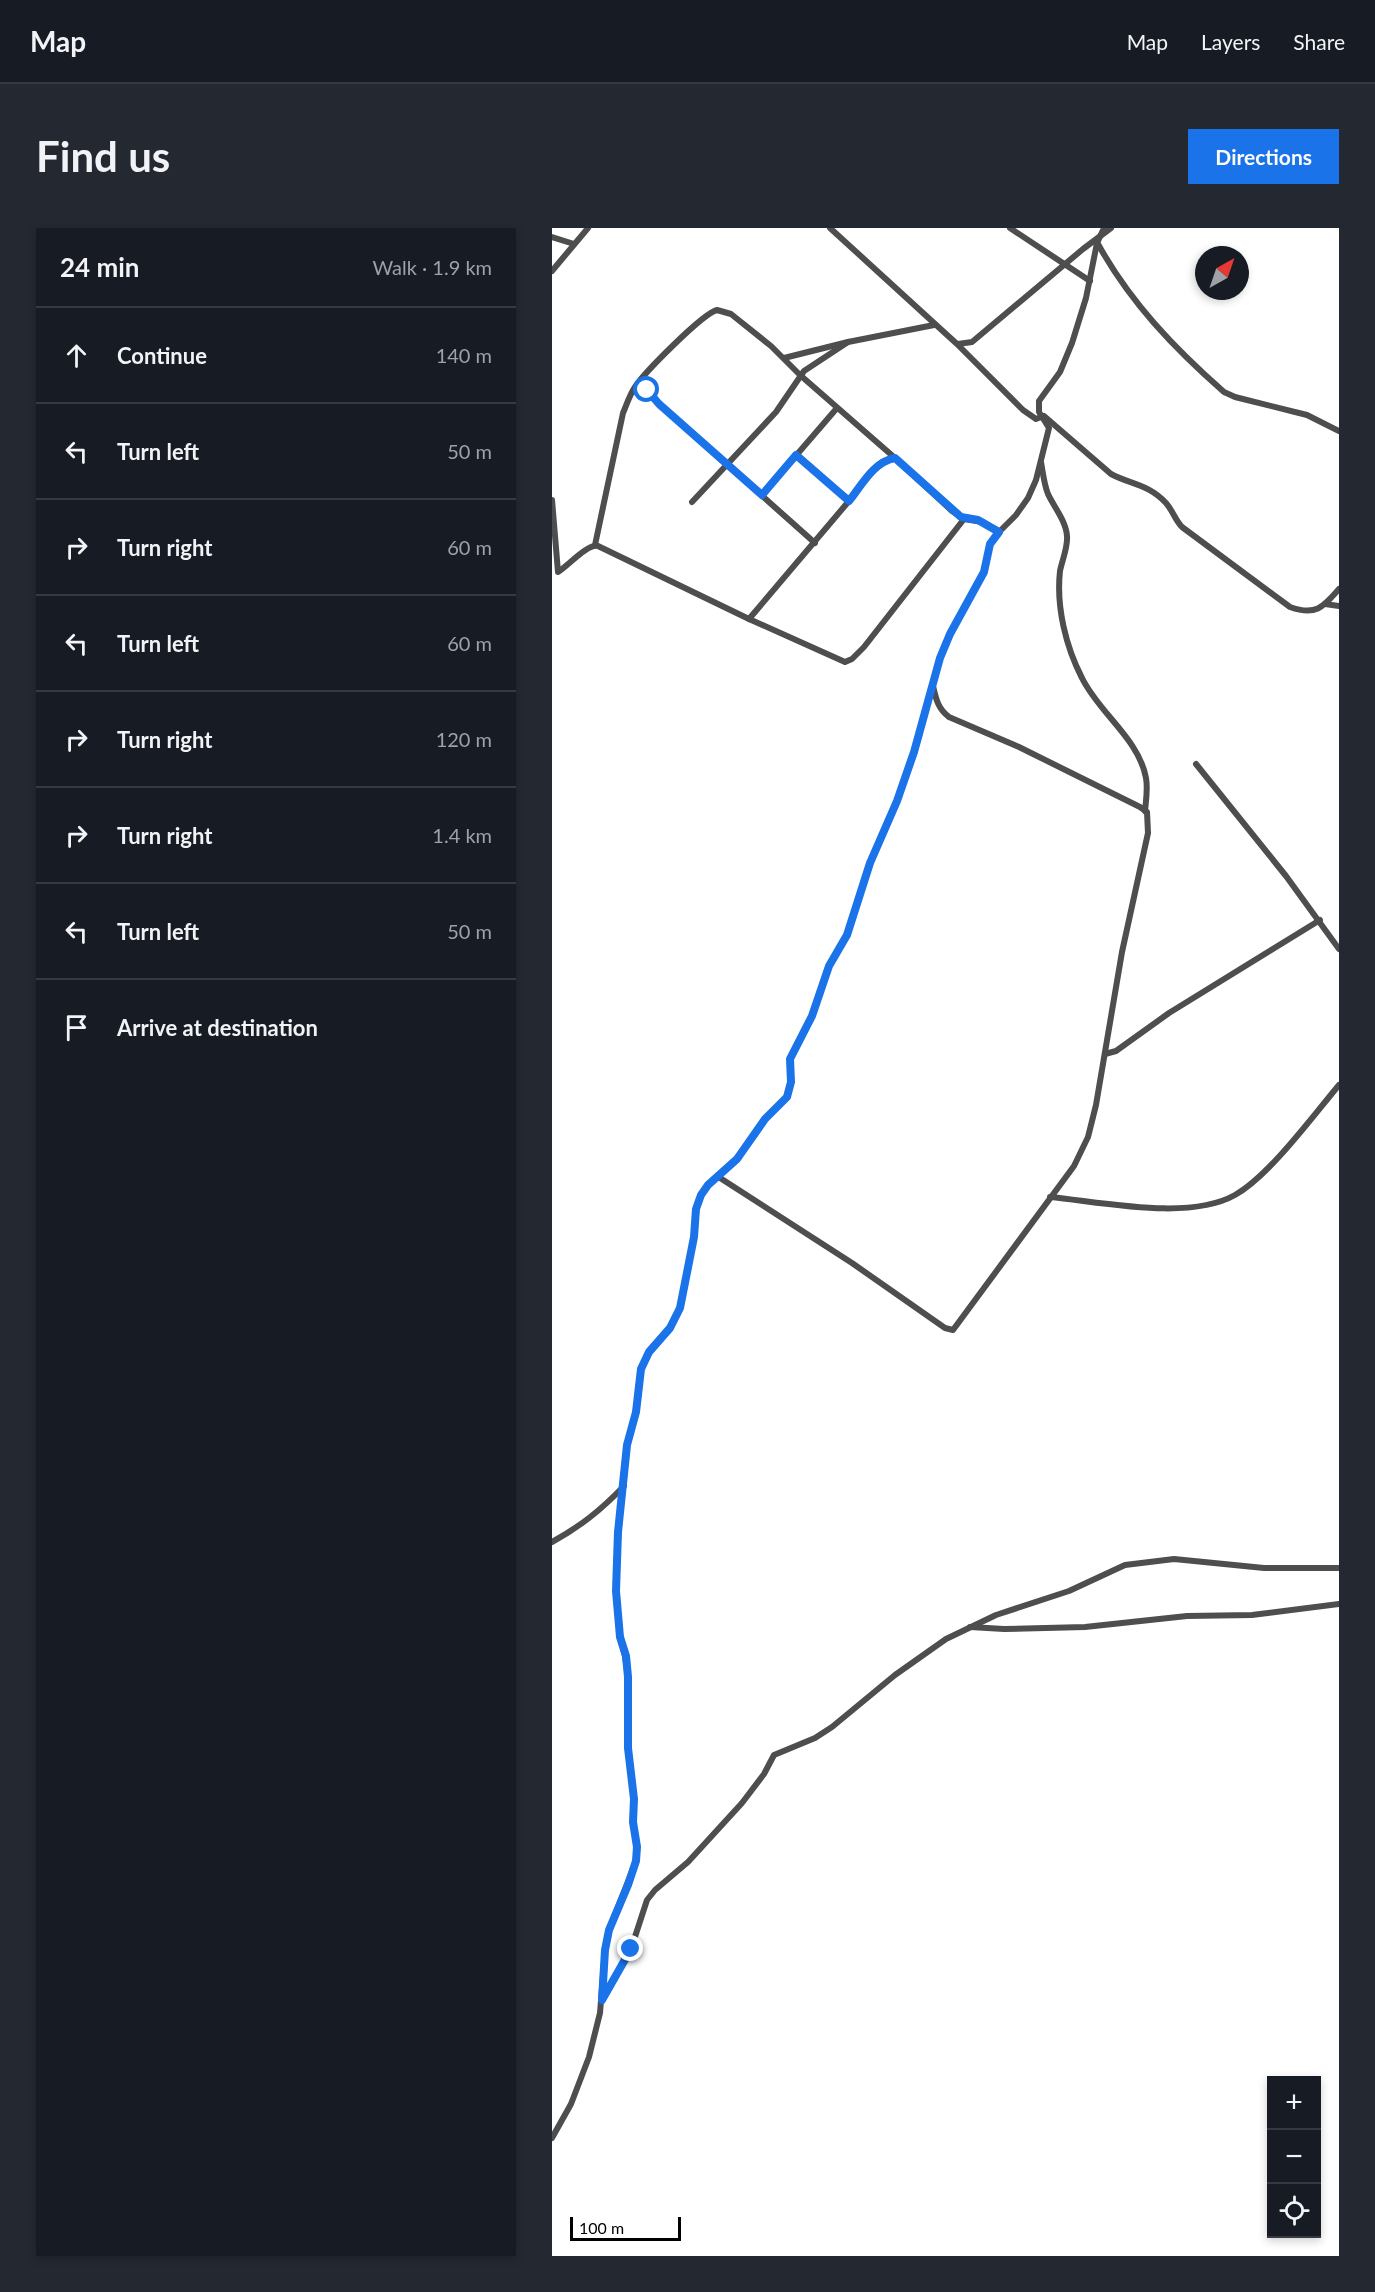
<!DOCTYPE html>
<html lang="en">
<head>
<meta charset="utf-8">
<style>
  body { margin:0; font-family:Lato,sans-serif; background:#242831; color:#f1f3f6 }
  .controls { position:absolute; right:18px; bottom:18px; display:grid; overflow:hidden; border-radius:0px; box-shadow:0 3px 9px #0003 }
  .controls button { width:54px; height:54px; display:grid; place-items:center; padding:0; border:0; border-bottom:2px solid #363941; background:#171b24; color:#f1f3f6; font:30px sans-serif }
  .compass { position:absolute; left:643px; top:18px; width:54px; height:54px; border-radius:50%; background:#171b24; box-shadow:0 3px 9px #0003; rotate:40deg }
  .scale { position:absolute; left:18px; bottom:15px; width:111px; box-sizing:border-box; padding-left:6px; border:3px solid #000; border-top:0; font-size:16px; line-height:21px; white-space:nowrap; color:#000; -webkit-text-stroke:4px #fff; paint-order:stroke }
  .stop { position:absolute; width:18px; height:18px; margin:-14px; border:4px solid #1a73e8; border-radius:50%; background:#fff }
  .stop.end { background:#1a73e8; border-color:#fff; box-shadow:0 2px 6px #0008 }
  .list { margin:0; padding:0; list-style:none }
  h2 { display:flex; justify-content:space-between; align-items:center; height:78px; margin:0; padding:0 24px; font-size:26px }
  h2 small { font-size:20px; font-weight:400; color:#9ea1a6 }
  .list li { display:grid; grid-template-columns:39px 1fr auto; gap:18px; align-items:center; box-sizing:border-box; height:96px; padding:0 24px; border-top:2px solid #363941 }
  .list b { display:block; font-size:22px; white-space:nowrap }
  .list em { font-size:20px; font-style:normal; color:#9ea1a6 }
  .icon { flex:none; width:33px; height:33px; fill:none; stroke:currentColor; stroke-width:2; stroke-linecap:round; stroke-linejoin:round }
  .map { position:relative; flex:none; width:787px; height:2028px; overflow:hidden; border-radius:0px }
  header { display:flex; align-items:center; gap:36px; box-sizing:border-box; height:84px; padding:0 30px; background:#171b24; border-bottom:2px solid #363941 }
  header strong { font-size:28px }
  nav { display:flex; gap:33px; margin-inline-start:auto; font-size:21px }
  .intro { display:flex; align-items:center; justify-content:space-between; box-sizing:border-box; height:144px; padding:0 36px }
  h1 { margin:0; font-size:42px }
  .button { padding:15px 27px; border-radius:0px; background:#1a73e8; color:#fff; font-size:21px; font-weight:700 }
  main { display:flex; gap:36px; padding:0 36px }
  aside { flex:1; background:#171b24; border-radius:0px; box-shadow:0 3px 9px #0003 }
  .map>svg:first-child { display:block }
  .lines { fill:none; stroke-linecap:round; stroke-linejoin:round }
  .minor { stroke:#4e4e4e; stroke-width:6 }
  .route { stroke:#1a73e8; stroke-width:8 }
</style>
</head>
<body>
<header>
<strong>Map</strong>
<nav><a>Map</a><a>Layers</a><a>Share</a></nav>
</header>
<div class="intro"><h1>Find us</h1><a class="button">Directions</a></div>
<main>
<aside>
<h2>24 min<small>Walk · 1.9 km</small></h2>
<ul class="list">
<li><svg class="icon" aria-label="ahead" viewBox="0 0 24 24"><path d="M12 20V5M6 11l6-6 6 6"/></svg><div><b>Continue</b></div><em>140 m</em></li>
<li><svg class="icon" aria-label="left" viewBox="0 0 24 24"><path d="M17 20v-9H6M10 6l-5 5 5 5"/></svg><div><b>Turn left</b></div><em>50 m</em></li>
<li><svg class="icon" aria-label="right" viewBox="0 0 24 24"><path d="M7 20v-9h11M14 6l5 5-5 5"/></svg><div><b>Turn right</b></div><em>60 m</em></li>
<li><svg class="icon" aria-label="left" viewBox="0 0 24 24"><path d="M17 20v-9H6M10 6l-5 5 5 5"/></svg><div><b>Turn left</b></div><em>60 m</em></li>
<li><svg class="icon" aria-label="right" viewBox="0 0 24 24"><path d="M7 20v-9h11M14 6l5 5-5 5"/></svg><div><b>Turn right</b></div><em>120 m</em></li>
<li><svg class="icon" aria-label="right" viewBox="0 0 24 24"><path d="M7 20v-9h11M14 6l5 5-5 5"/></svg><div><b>Turn right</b></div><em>1.4 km</em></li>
<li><svg class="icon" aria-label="left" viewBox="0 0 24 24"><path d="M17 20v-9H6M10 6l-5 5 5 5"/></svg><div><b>Turn left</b></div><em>50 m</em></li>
<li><svg class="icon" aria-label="arrive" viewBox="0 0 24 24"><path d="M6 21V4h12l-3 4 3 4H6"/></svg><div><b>Arrive at destination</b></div></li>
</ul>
</aside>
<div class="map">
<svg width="787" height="2028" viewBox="0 0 787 2028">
  <rect width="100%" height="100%" fill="#fff"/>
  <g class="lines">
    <g class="minor">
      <path d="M278,0L405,116L471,182L484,191L489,189"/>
      <path d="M458,0L538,53"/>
      <path d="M0,9L22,16"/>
      <path d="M546,16C578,74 622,120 672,164L683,169L755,187L787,203"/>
      <path d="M0,43L36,0"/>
      <path d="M406,116L420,114L531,21L559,0"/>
      <path d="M232,130L296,114L382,97"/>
      <path d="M91,149L95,162L107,176L263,315"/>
      <path d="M492,188L559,246C580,257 596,256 614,275C621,283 623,292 630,299L738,379C763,388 771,380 787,361"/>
      <path d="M245,227L297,273"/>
      <path d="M489,234C491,245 492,256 496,266C502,279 514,293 515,308C516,320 510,332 508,343C504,379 514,419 530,450C547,485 587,511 594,550C596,561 594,572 593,583"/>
      <path d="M210,267L285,180"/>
      <path d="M0,272L6,344C17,337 35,316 46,318L197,391L293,434L300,431L312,419L412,291"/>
      <path d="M140,274L224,184L252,143L296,114"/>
      <path d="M43,317L71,185C75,176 77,168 83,159C92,145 150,86 165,82L179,86L219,118L248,147L343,230L400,283L412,291L431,294L447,304"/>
      <path d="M773,376L787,378"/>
      <path d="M197,391L297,273L316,248L330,234L343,230"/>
      <path d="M644,536L734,648L787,721"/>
      <path d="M553,826L564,823L617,785L768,692"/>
      <path d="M165,948L300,1035L393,1100L401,1102L522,938L536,909L544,877L570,724L596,605L595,584L588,579L467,519L397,489C386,481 384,471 381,458"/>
      <path d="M498,969C550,974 637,993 683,967C717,948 761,888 787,857"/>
      <path d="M0,1314C29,1298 49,1282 72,1258"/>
      <path d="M418,1399L452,1401L533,1399L635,1388L700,1387L787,1376"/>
      <path d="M52,1768L79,1721L95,1672L103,1662L136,1634L190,1575L212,1546L222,1527L263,1510L280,1499L343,1447L394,1411L444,1387L517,1363L573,1337L622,1331L712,1340H787"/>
      <path d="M0,1910L19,1876L37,1829L48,1785L53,1722L57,1702L84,1633L85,1619L81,1594L82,1571L76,1520V1449L73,1428L68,1409L64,1363L66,1304L75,1217L84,1184L89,1141L97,1123L118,1100L128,1080L142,1009L144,981L149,967L156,957L185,931L213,891L235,869L239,854L238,831L260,788L277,738L295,707L318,635L345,574L362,524L388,430L398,406L432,344L438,316L443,308L464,287L476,270L484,252L497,200L487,184V173L508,144L520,115L534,70L545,15L552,0"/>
    </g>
  </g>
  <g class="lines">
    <path class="route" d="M79,1721L50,1772L53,1722L57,1702L76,1657L84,1633L85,1619L81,1594L82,1571L76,1520V1449L74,1428L68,1409L64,1363L66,1304L75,1217L84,1184L89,1141L97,1124L118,1100L128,1080L142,1009L144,981L149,967L156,957L185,931L213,891L235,869L239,854L238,831L260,788L277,738L295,707L318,635L345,573L362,524L388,430L398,406L432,344L438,316L447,304L426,292L409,289L343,230C321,234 310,257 297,273L244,227L210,267L107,176L95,162"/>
  </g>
</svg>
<div class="controls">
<button>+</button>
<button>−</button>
<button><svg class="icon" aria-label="locate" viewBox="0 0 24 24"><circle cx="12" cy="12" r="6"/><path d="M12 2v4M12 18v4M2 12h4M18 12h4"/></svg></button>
</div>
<svg class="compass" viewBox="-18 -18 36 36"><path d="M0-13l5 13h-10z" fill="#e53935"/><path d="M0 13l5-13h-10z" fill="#9ea1a6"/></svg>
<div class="scale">100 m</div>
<div class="stop" style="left:95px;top:162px"></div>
<div class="stop end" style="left:79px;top:1721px"></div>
</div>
</main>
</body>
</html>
